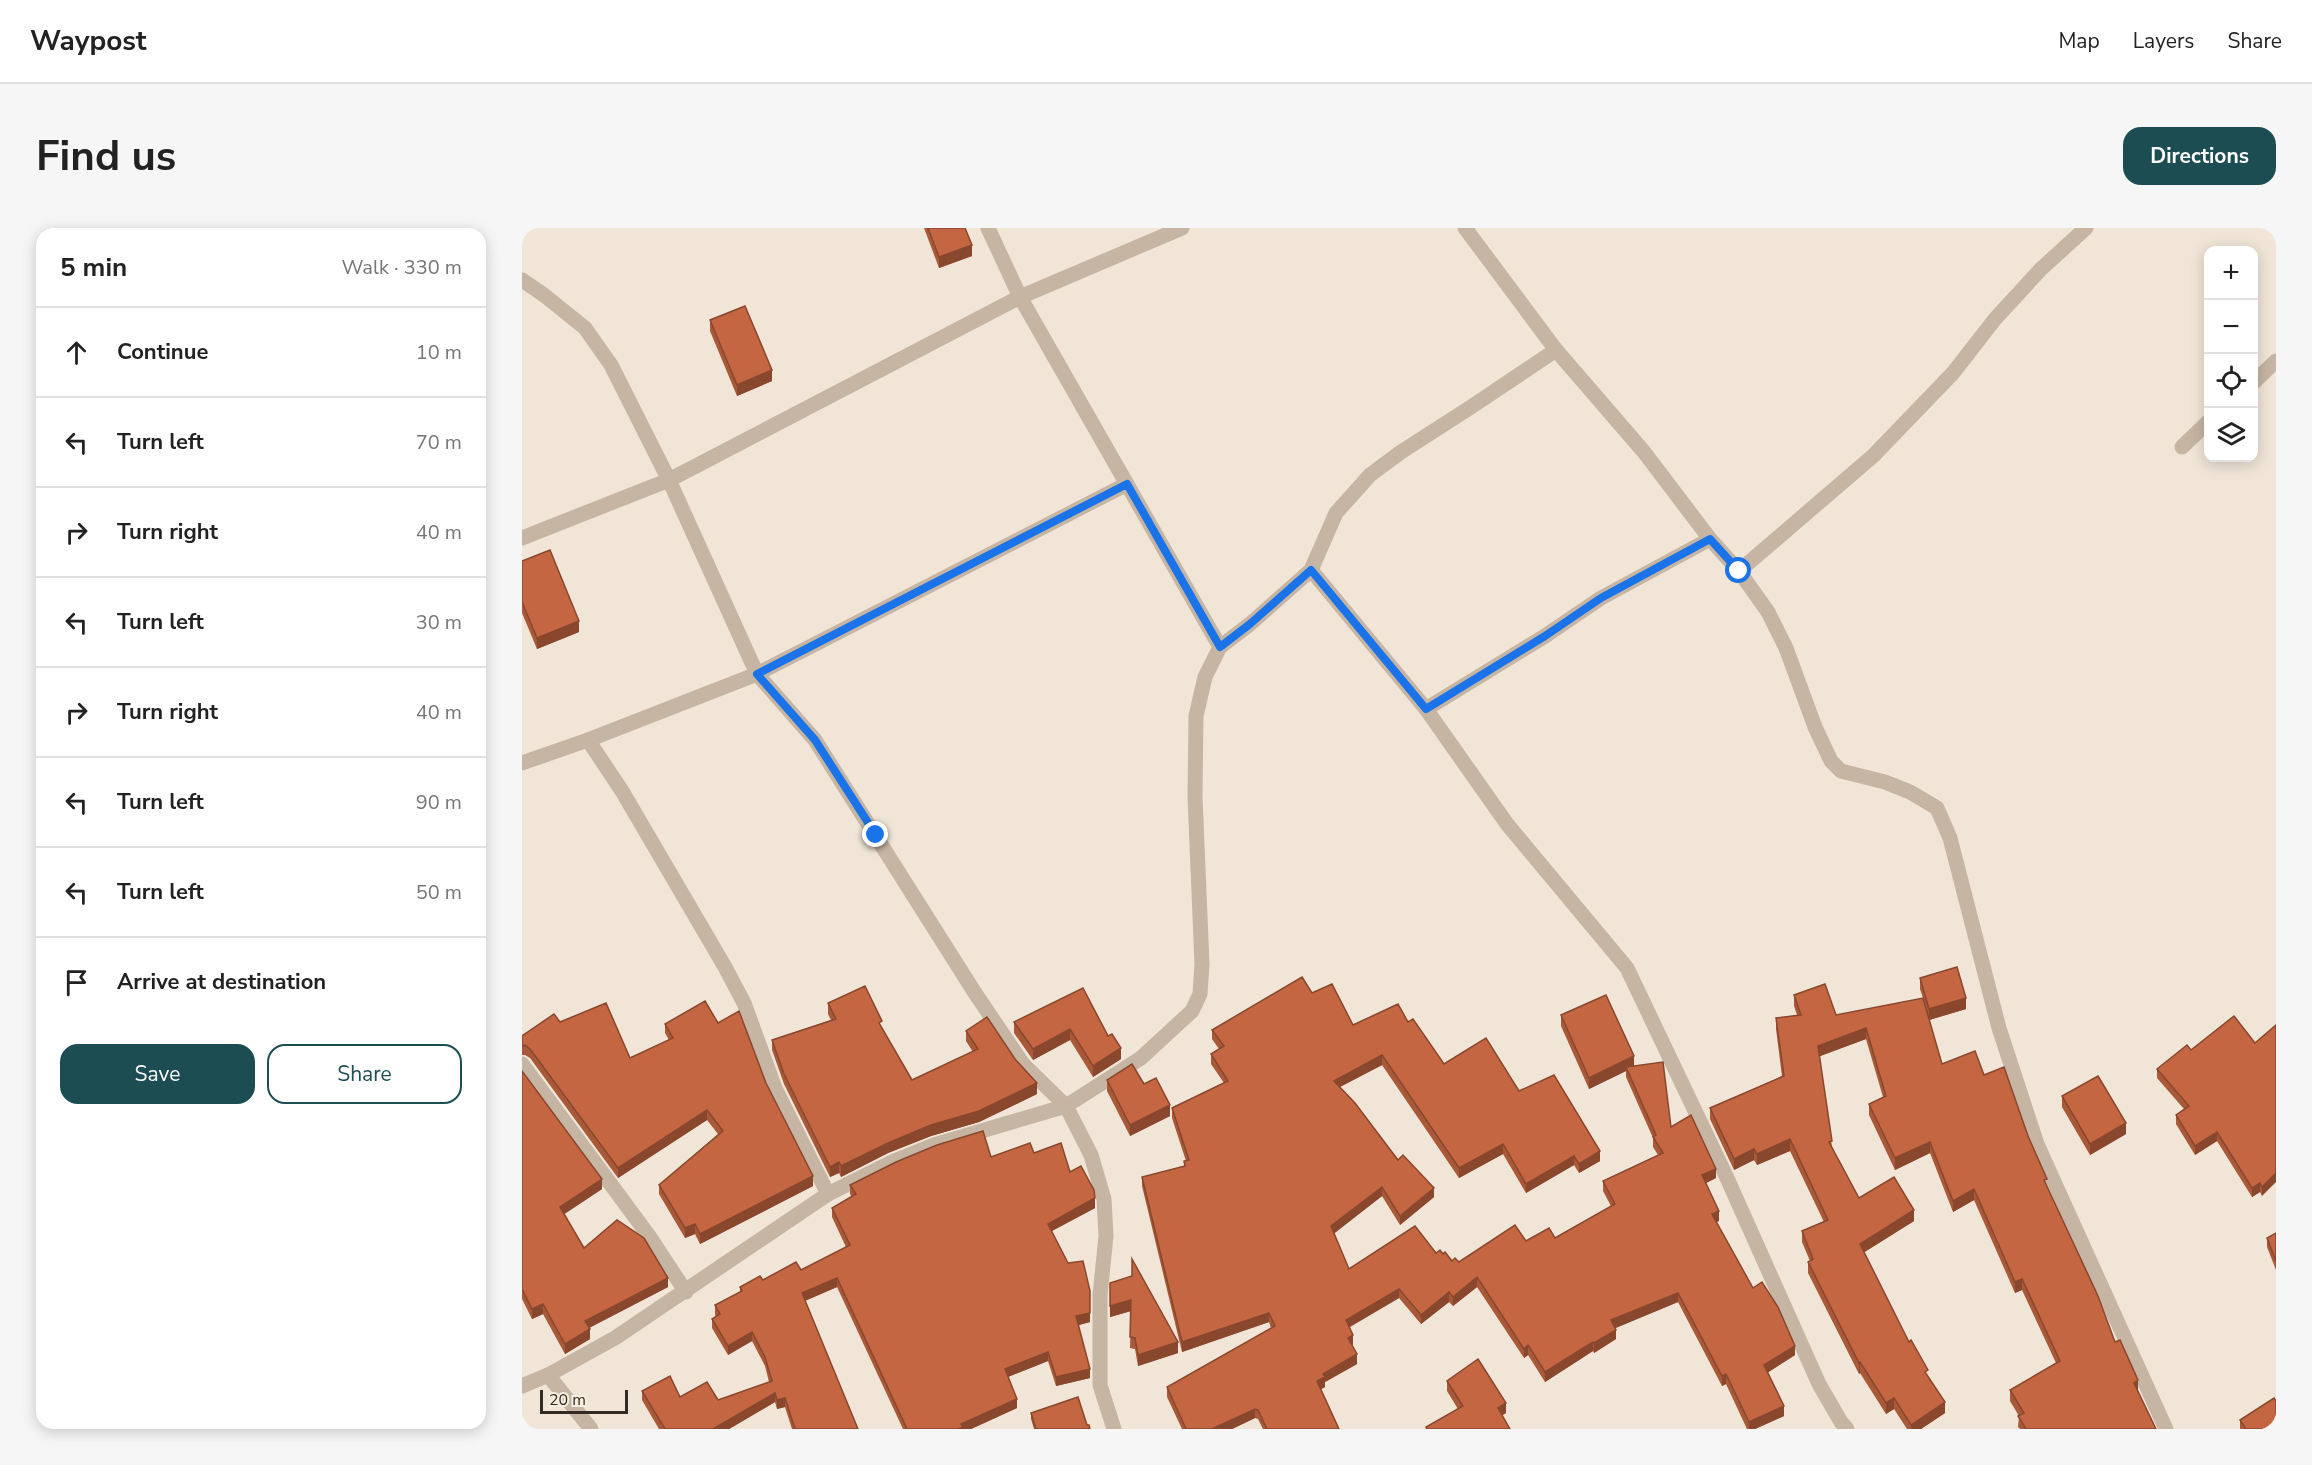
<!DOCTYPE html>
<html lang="en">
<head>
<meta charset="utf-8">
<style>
  body { margin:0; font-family:"Nunito Sans",sans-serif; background:#f6f6f6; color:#222 }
  .controls { position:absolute; right:18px; top:18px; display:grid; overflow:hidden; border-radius:12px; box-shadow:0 3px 15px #0003 }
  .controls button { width:54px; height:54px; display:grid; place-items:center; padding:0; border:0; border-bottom:2px solid #e0e0e0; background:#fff; color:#222; font:30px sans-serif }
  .scale { position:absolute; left:18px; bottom:15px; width:88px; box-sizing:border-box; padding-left:6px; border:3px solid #322a25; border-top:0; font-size:16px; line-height:21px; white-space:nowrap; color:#322a25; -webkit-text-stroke:4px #f8efe2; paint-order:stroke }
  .stop { position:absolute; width:18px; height:18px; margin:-14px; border:4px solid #1a73e8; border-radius:50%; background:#fff }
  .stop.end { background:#1a73e8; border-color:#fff; box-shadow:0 2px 6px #0008 }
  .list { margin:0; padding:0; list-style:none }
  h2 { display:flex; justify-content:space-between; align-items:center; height:78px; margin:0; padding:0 24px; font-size:26px }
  h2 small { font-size:20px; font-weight:400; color:#767676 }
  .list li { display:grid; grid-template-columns:39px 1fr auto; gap:18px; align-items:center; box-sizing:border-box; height:90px; padding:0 24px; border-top:2px solid #e0e0e0 }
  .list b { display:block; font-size:22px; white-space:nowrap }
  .list em { font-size:20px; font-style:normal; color:#767676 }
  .actions { display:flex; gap:12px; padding:18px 24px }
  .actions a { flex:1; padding:14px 0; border:2px solid #1c4d53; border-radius:18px; text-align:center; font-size:21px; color:#1c4d53 }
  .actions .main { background:#1c4d53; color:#fff }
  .icon { flex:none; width:33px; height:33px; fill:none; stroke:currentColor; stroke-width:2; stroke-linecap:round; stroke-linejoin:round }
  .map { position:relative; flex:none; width:1754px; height:1201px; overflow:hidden; border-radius:18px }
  header { display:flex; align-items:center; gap:36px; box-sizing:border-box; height:84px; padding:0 30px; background:#fff; border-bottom:2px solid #e0e0e0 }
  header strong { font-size:28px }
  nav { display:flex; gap:33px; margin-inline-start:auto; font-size:21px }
  .intro { display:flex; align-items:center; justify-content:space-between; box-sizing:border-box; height:144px; padding:0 36px }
  h1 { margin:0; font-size:42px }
  .button { padding:15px 27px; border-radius:18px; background:#1c4d53; color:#fff; font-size:21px; font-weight:700 }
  main { display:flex; gap:36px; padding:0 36px }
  aside { flex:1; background:#fff; border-radius:18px; box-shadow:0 3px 15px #0003 }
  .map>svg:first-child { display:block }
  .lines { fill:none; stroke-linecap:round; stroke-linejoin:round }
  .minor { stroke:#c7b5a3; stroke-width:15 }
  .wall { fill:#a95838 }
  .shaded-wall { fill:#89472e }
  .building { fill:#c46641; stroke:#89472e; stroke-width:1.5 }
  .route { stroke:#1a73e8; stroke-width:8 }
</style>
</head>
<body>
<header>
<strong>Waypost</strong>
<nav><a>Map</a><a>Layers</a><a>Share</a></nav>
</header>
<div class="intro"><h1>Find us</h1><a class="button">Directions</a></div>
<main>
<aside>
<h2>5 min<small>Walk · 330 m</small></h2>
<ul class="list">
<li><svg class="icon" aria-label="ahead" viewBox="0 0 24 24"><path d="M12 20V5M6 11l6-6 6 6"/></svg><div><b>Continue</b></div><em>10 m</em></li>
<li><svg class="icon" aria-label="left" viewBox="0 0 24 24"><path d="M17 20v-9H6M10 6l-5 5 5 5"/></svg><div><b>Turn left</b></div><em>70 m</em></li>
<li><svg class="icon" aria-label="right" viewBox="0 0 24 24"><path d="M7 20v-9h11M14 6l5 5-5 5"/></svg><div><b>Turn right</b></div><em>40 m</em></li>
<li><svg class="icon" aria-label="left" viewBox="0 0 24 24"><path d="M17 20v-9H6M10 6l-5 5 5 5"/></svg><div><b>Turn left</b></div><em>30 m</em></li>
<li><svg class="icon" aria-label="right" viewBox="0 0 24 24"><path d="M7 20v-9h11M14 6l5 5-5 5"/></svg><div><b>Turn right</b></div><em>40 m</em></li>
<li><svg class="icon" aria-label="left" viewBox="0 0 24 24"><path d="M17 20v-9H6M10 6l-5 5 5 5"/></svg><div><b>Turn left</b></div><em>90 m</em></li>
<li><svg class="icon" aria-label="left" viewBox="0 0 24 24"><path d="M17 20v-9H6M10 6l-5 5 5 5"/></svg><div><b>Turn left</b></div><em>50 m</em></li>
<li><svg class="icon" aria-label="arrive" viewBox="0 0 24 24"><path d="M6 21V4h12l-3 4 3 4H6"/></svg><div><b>Arrive at destination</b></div></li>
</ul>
<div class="actions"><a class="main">Save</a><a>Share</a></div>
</aside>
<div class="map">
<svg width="1754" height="1201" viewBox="0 0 1754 1201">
  <rect width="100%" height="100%" fill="#f0e5d7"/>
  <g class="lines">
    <g class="minor">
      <path d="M466,0L498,69L698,419"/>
      <path d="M943,0L1034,122L1122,224L1188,311L1217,343L1246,384L1264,420L1293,499L1309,533L1319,543L1363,554L1388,564L1415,580L1428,610L1477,800L1515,916L1644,1201"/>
      <path d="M0,52L22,67L63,100L89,137L147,252L235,446L293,512L453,765L501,836L544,878L569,927L582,971L584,1008L578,1067V1157L592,1201"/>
      <path d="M1732,154L1754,133"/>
      <path d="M1660,219L1686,194"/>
      <path d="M0,310L147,252L498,69L660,0"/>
      <path d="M789,342L904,481L985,596L1105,740L1205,950L1297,1156L1319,1194L1325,1201"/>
      <path d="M1217,343L1351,228L1431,145L1473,91L1519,41L1564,0"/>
      <path d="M904,481L1023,408L1079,370L1188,311"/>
      <path d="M66,512L100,563L203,739L222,775L253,860L306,966"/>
      <path d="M0,535L66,512L235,446L605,256"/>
      <path d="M0,836L127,1008L164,1064"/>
      <path d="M26,1147L69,1201"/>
      <path d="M0,1158L26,1147L93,1110L306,966L370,934L412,917L544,878L619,830L670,783L678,766L680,736L673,569L674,488L683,449L698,419L728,396L789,342L814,285L848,247L879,224L949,179L1034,122"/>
    </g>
  </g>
  <g class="wall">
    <path d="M402,0H443L450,28L417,40Z"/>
    <path d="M188,92L250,153L215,168L188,103Z"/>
    <path d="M0,333L57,404L15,421L0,385Z"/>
    <path d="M1398,750L1444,781L1407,792L1420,836L1462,847L1506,908L1525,958L1593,1114L1634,1201H1498L1496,1199L1497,1188L1488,1173V1162L1534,1135L1500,1062L1493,1065L1452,972L1431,984L1408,925L1373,942L1347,887V876L1361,869L1344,811L1297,828L1310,919L1337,970L1392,993L1342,1024L1387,1114L1406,1149L1423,1185L1399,1201H1385L1372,1181L1364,1186L1338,1145L1337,1146L1286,1045V1034L1288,1033L1280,1014V1003L1302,994L1268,923L1235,937L1232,932L1212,942L1188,891V880L1260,848L1254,801V790L1275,787L1272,778V767L1314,787L1401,770L1398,761Z"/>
    <path d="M561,760L599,831L571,849L548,812L511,832L492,805V794Z"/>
    <path d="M790,765L831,797L886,794L922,836L997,863L1078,933L1057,945L1052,937L1004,965L981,926L937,950L860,837L818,859L876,932L912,969L878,997L860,968L812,1005L827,1041L914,1025L921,1026L930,1033L937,1034L1004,1013L1033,1010L1089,978L1081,963V953L1136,927L1131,919V910L1104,849V843L1067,861L1039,798V787L1112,838L1149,899L1194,950L1184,955L1197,993L1194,994L1231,1060L1273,1127L1246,1144L1262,1188L1233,1201H1225L1204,1156L1200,1158L1156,1074L1093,1100L1094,1111L1072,1125L1071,1123L1023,1154L1006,1127L1002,1130L955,1059L931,1078L927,1074L899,1096L877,1070L828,1099L831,1117H830L835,1136L803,1154V1159L799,1161L817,1201H741L736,1191L733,1190L710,1201H660L645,1169V1159L749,1100L747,1094L660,1124L620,958V949L662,938V933H664L650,890V880L702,855L689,836V826L697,821L690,811V802Z"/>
    <path d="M306,775L360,800L390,852L451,824L444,813V803L515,866L457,894L409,908L366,925L319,949L317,945L308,949L262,856L250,822V812L309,792L306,786Z"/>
    <path d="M38,794L108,830L147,812L143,805V796L196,795L244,855L291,958L178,1016L173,1006L163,1010L137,966V957L196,906L185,892L96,950L8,830L3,827H0V808Z"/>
    <path d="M1754,797L1740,968L1738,964L1730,969L1695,913L1673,927L1654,896V887L1662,881L1635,850V841L1669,822L1733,815Z"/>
    <path d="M0,843L80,961L42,986L62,1020L146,1059L67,1100L68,1111L43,1126L21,1086L10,1091L0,1071Z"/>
    <path d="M585,852L622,856L648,888L608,908L585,863Z"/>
    <path d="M1540,868L1604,906L1568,927L1540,879Z"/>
    <path d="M512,925L548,944L573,980L530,1003L568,1094L556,1097L568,1150L534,1158L526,1133L486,1149L495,1180L449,1201H381L315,1059L283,1073L336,1201H270L263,1179L255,1181L253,1174L207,1201H137L120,1172V1163L158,1169L196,1172L247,1154L243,1138L230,1113L206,1127L190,1100V1091L194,1089L193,1086V1077L218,1064V1059L279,1042L324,1019L310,989V980L330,969L328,966V957L469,929Z"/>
    <path d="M1754,1005V1042L1745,1019V1010Z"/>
    <path d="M588,1055L656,1125L616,1138L613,1121L608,1120L609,1083L588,1089Z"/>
    <path d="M925,1153L984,1185L980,1187L988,1201H904V1199L936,1181L925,1163Z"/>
    <path d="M509,1185L565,1197L568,1201H512L509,1191Z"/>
    <path d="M1718,1192L1754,1201H1718Z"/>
  </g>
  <g class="shaded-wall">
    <path d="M450,17V28L417,40V29Z"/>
    <path d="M250,142V153L215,168V157Z"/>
    <path d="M57,393V404L15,421V410Z"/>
    <path d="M1444,770V781L1407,792V781Z"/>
    <path d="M1344,800V811L1296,829V818Z"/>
    <path d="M548,801V812L511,832V821Z"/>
    <path d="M599,820V831L571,849V838Z"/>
    <path d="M860,827V837L812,862V853Z"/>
    <path d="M1112,828V839H1104V843L1067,861V850Z"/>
    <path d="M515,855V866L457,894L409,908L366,925L319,949V938L366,915Z"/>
    <path d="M648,877V888L608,908V897Z"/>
    <path d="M185,882V892L96,950V940Z"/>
    <path d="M1604,895V906L1568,927V916Z"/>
    <path d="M1695,904V913L1673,927V918Z"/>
    <path d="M1268,911V923L1235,937V926Z"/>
    <path d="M1408,914V925L1373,942V930Z"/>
    <path d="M981,916V926L937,950V940Z"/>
    <path d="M1232,921V932L1212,942V931Z"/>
    <path d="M1078,923V933L1057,945V936Z"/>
    <path d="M1052,928V937L1004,965V956Z"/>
    <path d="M317,934V945L308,949V939Z"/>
    <path d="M1194,941V950L1180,957V947Z"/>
    <path d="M1754,945V954L1740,968V959Z"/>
    <path d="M291,948V958L178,1016V1006Z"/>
    <path d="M80,951V961L38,989V979Z"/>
    <path d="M1738,955V964L1730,969V960Z"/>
    <path d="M860,959V968L809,1008V998Z"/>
    <path d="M912,960V969L878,997V988Z"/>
    <path d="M1452,961V972L1431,984V973Z"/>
    <path d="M573,970V980L526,1005V996Z"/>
    <path d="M1392,982V993L1338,1027V1016Z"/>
    <path d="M1197,983V993L1190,996V986Z"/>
    <path d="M173,996V1006L163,1010V1000Z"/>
    <path d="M955,1049V1059L931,1078V1069Z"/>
    <path d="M146,1050V1059L63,1102V1093Z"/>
    <path d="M315,1050V1059L280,1074V1065Z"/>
    <path d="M1500,1051V1062L1493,1065V1054Z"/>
    <path d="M877,1061V1070L824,1101V1092Z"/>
    <path d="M927,1064V1074L899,1096V1087Z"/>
    <path d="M1156,1065V1074L1089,1102V1092Z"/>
    <path d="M609,1072V1083L588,1089V1078Z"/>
    <path d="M21,1076V1086L10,1091V1081Z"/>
    <path d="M568,1085V1094L554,1098V1088Z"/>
    <path d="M747,1085V1094L660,1124V1114Z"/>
    <path d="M68,1101V1111L43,1126V1116Z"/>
    <path d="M1094,1102V1111L1072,1125V1115Z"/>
    <path d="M230,1104V1113L206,1127V1118Z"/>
    <path d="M831,1107V1117L826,1119V1110Z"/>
    <path d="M656,1114V1125L616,1138V1127Z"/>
    <path d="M1071,1114V1123L1023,1154V1144Z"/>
    <path d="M1006,1117V1127L1002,1130V1121Z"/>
    <path d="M1273,1118V1127L1242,1147V1137Z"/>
    <path d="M526,1124V1133L483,1150V1141Z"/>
    <path d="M835,1126V1136L803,1154V1159L795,1163V1153L801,1146Z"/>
    <path d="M1338,1134V1145L1337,1146V1135Z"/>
    <path d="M568,1141V1150L534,1158V1149Z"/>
    <path d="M1204,1146V1156L1200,1158V1148Z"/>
    <path d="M1616,1152V1164L1612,1166V1155Z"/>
    <path d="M253,1165V1174L207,1201H191Z"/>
    <path d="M263,1170V1179L255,1181V1172Z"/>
    <path d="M1372,1170V1181L1364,1186V1175Z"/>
    <path d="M495,1171V1180L449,1201H436L439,1196Z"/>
    <path d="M1423,1174V1185L1399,1201H1389V1197Z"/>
    <path d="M984,1175V1185L976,1190V1180Z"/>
    <path d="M1262,1178V1188L1233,1201H1227V1194Z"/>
    <path d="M733,1181V1190L710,1201H690Z"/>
  </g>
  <g class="building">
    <path d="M406,0H443L450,17L417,29Z"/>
    <path d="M223,78L250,142L215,157L188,92Z"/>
    <path d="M28,322L57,393L15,410L0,374V333Z"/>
    <path d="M1435,739L1444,770L1407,781L1398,750Z"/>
    <path d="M780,749L790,765L810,756L831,797L876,776L886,794L891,791L922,836L964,810L997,863L1032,847L1078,923L1057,936L1052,928L1004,956L981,916L937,940L860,827L812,853L833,875L876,932L881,927L912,960L878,988L860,959L809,998L827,1041L893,998L914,1025L918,1022L921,1026L923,1024L930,1033L933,1030L937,1034L993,997L1004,1013L1027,1000L1033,1010L1093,976L1081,953L1141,925L1131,909L1134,907L1104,839L1141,834L1149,899L1169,887L1194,941L1180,947L1197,983L1190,986L1231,1060L1240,1054L1256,1079L1273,1118L1242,1137L1262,1178L1227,1194L1204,1146L1200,1148L1156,1065L1089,1092L1094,1102L1072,1115L1071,1114L1023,1144L1006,1117L1002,1121L955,1049L931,1069L927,1064L899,1087L877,1061L824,1092L831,1107L826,1110L835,1126L801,1146L803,1149L795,1153L817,1201H745L736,1182L733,1181L690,1201H664L645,1159L753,1098L747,1085L660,1114L620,949L663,938L662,933L667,932L650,880L706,853L689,826L702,818L690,802Z"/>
    <path d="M1303,756L1314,787L1401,770L1420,836L1453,823L1462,847L1482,839L1506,908L1525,951L1522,952L1576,1068L1593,1114L1598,1112L1616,1152L1612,1155L1634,1201H1504L1496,1188L1502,1185L1488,1162L1538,1133L1500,1051L1493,1054L1452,961L1431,973L1408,914L1373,930L1347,876L1364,868L1344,800L1296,818L1310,913L1307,914L1337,970L1372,949L1392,982L1338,1016L1387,1114L1389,1112L1406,1142L1403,1144L1423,1174L1389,1197L1372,1170L1364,1175L1338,1134L1337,1135L1286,1034L1291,1031L1280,1003L1306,992L1268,911L1235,926L1232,921L1212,931L1188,880L1262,848L1254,790L1279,787L1272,767Z"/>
    <path d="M343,758L360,793L357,795L390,852L456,821L444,803L465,789L493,831L515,855L457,883L409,897L366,915L319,938L317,934L308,939L262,846L250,812L314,791L306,775Z"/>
    <path d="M561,760L586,808L590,806L599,820L571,838L548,801L511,821L492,794Z"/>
    <path d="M1084,767L1112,828L1067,850L1039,787Z"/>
    <path d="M183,773L196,795L217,783L244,855L291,948L178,1006L173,996L163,1000L137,957L201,903L185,882L96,940L8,821L3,817L0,818V808L32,786L38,794L84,775L108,830L151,810L143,796Z"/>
    <path d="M1712,788L1733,815L1754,797V945L1740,959L1738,955L1730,960L1695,904L1673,918L1654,887L1667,878L1635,841L1665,817L1669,822Z"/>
    <path d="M610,836L622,856L634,850L648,877L608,897L585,852Z"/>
    <path d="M0,843L80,951L38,979L62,1020L95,992L122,1010L146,1050L63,1093L68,1101L43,1116L21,1076L10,1081L0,1061Z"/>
    <path d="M1576,848L1604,895L1568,916L1540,868Z"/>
    <path d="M461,903L469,929L508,915L512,925L539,915L548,944L559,938L572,962L573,970L526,996L546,1035L561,1033L568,1063V1085L554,1088L568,1141L534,1149L526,1124L483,1141L495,1171L439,1196L441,1199L436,1201H385L315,1050L280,1065L336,1201H273L263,1170L255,1172L253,1165L191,1201H143L120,1163L148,1148L158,1169L185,1154L196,1172L250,1153L243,1129L230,1104L206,1118L190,1091L198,1086L193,1077L220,1063L218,1059L238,1048L241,1052L274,1034L279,1042L328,1017L310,980L334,966L328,957L374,934L415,917Z"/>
    <path d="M1754,1005V1033L1745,1010Z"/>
    <path d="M610,1031L656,1114L616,1127L613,1110L608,1109L609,1072L588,1078V1055L610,1048Z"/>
    <path d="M956,1131L984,1175L976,1180L988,1201H905L904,1199L941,1178L925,1153Z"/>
    <path d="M556,1169L565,1197H567L568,1201H514L509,1185Z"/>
    <path d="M1752,1170L1754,1173V1201H1724L1718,1192Z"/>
  </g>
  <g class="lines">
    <path class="route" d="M354,607L293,512L235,446L605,256L698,419L728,396L789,342L904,481L1023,408L1079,370L1188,311L1217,343"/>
  </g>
</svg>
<div class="controls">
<button>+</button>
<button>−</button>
<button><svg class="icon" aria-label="locate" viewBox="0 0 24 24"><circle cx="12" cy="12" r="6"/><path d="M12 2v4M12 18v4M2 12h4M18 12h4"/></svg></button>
<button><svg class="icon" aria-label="layers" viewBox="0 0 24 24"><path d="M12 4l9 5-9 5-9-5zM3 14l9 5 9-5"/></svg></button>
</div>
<div class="scale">20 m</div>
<div class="stop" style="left:1217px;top:343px"></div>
<div class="stop end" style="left:354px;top:607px"></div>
</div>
</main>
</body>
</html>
